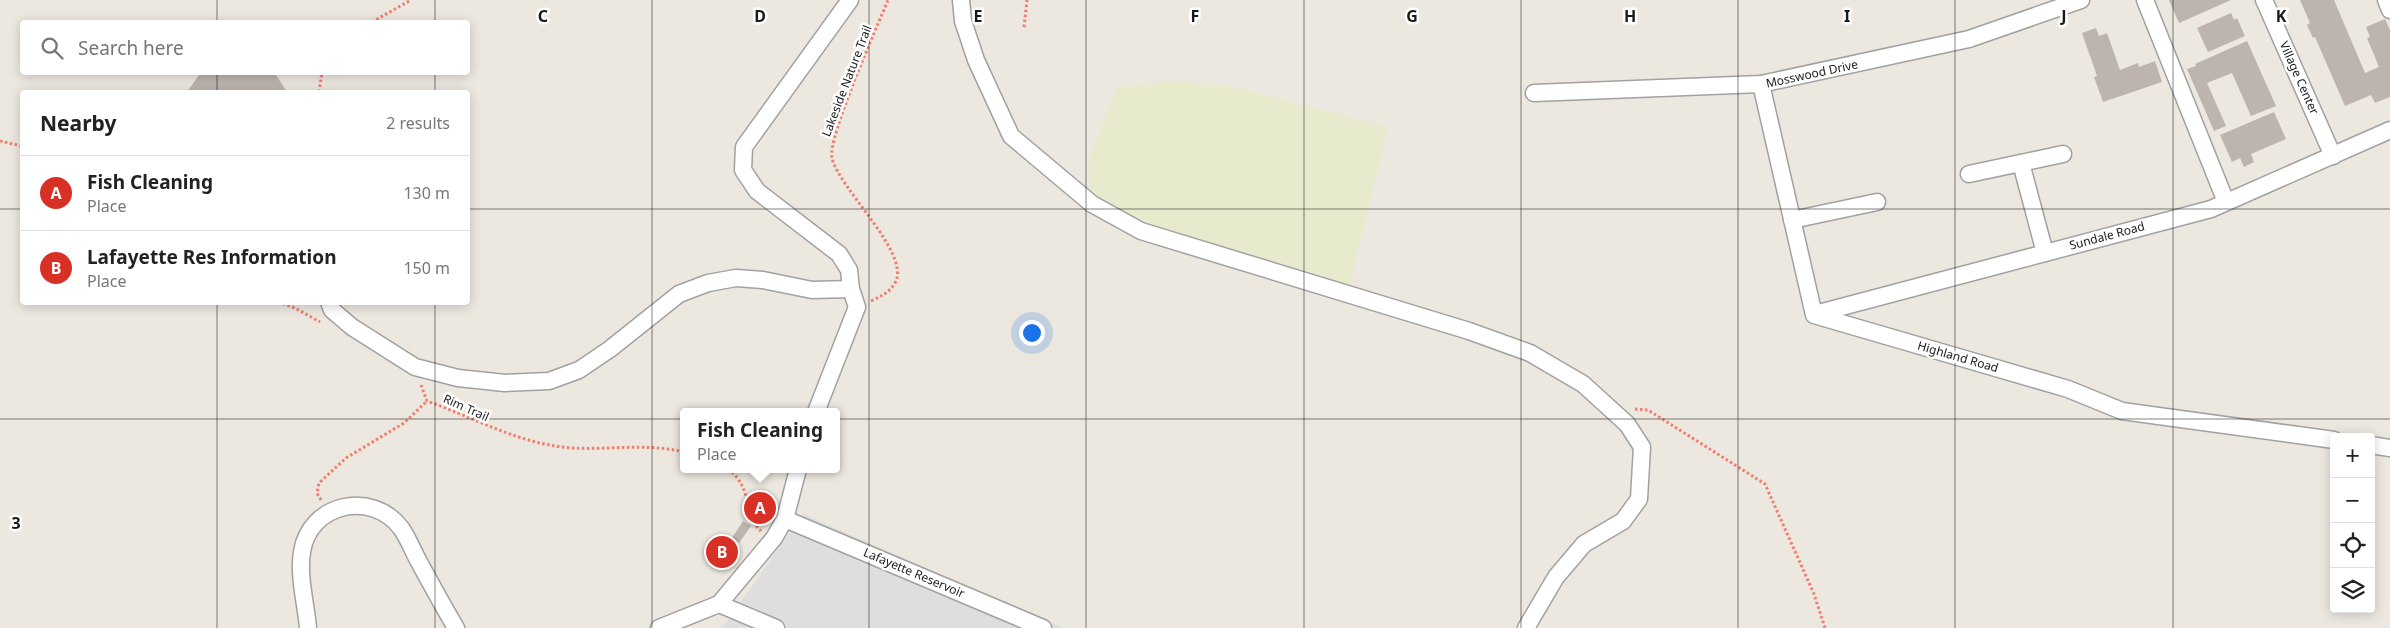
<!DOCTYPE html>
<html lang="en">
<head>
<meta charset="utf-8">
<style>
  body { margin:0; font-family:"Noto Sans",sans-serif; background:#f2f2f2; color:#222 }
  .controls { position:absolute; right:15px; bottom:15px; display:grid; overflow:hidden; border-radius:5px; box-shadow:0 2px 12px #0003 }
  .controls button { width:45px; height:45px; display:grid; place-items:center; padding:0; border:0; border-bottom:1px solid #e0e0e0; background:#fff; color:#222; font:25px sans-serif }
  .you { position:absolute; left:1031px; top:332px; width:18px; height:18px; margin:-12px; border:4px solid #fff; border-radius:50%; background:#1a73e8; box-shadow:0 0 0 8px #1a73e833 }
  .badge { display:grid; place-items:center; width:32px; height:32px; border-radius:50%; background:#d93025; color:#fff; font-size:16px; font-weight:700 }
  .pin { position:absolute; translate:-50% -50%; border:2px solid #fff; box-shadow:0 1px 5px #0006 }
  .popup { position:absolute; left:680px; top:408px; width:160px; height:65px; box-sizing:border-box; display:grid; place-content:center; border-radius:5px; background:#fff; filter:drop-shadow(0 1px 4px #0005); font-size:16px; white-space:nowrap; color:#767676 }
  .popup b { font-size:19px; color:#222 }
  .popup::after { content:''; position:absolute; left:50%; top:100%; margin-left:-10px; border:10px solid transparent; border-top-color:#fff }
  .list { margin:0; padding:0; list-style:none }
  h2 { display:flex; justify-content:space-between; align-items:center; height:65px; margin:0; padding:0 20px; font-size:21px }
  h2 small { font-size:16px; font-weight:400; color:#767676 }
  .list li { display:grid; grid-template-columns:32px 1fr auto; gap:15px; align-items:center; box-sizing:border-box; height:75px; padding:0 20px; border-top:1px solid #e0e0e0 }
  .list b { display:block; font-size:19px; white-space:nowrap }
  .list p { margin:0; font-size:16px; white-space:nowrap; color:#767676 }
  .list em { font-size:16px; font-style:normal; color:#767676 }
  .icon { flex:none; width:28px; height:28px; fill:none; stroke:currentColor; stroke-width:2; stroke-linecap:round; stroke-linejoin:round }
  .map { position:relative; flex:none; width:2390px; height:628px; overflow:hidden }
  .search { position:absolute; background:#fff; box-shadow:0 2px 12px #0003; left:20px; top:20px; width:450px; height:55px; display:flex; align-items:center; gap:12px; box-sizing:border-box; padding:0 18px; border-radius:5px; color:#767676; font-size:19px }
  .panel { position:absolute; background:#fff; box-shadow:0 2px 12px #0003; left:20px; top:90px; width:450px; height:215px; border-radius:5px }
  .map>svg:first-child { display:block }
  .farmland { fill:#e7eacc }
  .parking { fill:#dedede }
  .building { fill:#bcb4ad }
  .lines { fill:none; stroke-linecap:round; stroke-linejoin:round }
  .minor-casing { stroke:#a1a1a1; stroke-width:19 }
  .path { stroke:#f07e6d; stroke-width:3; stroke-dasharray:2.5 2.5; stroke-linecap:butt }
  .minor { stroke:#fff; stroke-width:16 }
  .grid { fill:none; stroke:#1a1a1a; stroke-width:1; stroke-opacity:0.55 }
  .labels { text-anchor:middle; stroke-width:5; stroke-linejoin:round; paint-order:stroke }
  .street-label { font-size:12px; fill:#1a1a1a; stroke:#fff }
  .grid-label { font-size:16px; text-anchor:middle; font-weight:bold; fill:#1a1a1a; stroke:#fff; stroke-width:5; stroke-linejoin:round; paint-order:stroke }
</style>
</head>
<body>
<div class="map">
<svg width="2390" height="628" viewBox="0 0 2390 628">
  <rect width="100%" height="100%" fill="#ece8e0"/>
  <path class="farmland" d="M1173,81L1231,86L1388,127L1348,293L1141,231L1092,204L1088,164L1116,87Z"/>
  <path class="parking" d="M803,514L1064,628H722Z"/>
  <g class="building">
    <path d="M2169,0H2231L2179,23Z"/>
    <path d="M2300,0H2334L2365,73L2379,67L2367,38L2370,37L2366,27L2385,19L2390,30V97L2375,103L2371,95L2345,106L2315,37L2313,38L2307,25L2310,23Z"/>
    <path d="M2231,13L2234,20L2237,18L2245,36L2208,52L2197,28Z"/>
    <path d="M2096,28L2099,36L2107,33L2120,70L2138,63L2139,67L2155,61L2162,82L2103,102L2094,77L2097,76L2082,33Z"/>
    <path d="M2247,41L2276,106L2251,116L2232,73L2207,83L2226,126L2214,131L2187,69L2196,66L2195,64Z"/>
    <path d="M201,72H274L287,92H187Z"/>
    <path d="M2274,112L2286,139L2251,154L2254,162L2244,167L2240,158L2232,162L2220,135Z"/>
    <path d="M755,504L765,505L764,513L754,512Z"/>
    <path d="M743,521L751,526L739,543L732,538Z"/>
    <path d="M723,546L728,550L722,559L716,554Z"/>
  </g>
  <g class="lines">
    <g class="minor-casing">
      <g id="minor">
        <path d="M961,0L963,21L976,60L1011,136L1092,204L1141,231L1469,331L1530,353L1583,384L1627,424L1642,447L1639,499L1623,521L1584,544L1556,577L1526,628"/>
        <path d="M2145,0L2226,202"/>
        <path d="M2264,0L2333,156"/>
        <path d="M2386,0L2390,10"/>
        <path d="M1761,84L1814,315L2068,389L2122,411L2334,440"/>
        <path d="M1534,93L1761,84L1969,39L2081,0"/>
        <path d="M2021,163L2045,253"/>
        <path d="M1969,174L2063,154"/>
        <path d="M1792,220L1877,202"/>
        <path d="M329,302L332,310L352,327L415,367L458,378L505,383L549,381L579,370L610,349L679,294L708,283L736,278L763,280L812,290L851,289"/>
        <path d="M1815,314L2211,209L2390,130"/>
        <path d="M816,412L857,307L851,289L849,270L839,254L757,191L743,170L744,147L850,0"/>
        <path d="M2371,445L2390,448"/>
        <path d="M785,519L1043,628"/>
        <path d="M719,604L776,628"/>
        <path d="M308,628C306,603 298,577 302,552C309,504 371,489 401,528C408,538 413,551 419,562C431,584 443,606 456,628"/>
        <path d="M659,628L719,604L774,538L785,519L798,469"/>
      </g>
    </g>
    <g class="path">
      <path d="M372,22L411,0"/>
      <path d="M1024,27L1027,0"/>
      <path d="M319,92L322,72"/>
      <path d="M0,141L22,146"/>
      <path d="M871,301C881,296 889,293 895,283C912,254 839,189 832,158C827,138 878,25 888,0"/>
      <path d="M278,302L295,308L320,322"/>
      <path d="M421,385L427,401C475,418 521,445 573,448C610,450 647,443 684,452"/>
      <path d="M1635,409L1648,410L1765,484L1814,594L1825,628"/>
      <path d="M728,469C755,490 741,513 761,531"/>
      <path d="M321,500L317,493L319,483L346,458L404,423L427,401"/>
    </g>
    <use href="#minor" class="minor"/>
  </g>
  <path class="grid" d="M217,0V22M435,0V22M652,0V628M869,0V628M1086,0V628M1304,0V628M1521,0V628M1738,0V628M1955,0V628M2173,0V628M217,72V92M435,72V92M0,209H22M468,209H2390M217,302V628M435,302V628M0,419H2390"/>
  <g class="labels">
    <g class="street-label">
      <text transform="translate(1812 74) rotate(-12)" y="4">Mosswood Drive</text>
      <text transform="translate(2299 78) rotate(66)" y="4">Village Center</text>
      <text transform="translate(847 81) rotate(-69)" y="4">Lakeside Nature Trail</text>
      <text transform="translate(2107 236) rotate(-15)" y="4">Sundale Road</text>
      <text transform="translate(1958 357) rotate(16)" y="4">Highland Road</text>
      <text transform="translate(466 408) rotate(24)" y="4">Rim Trail</text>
      <text transform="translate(914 573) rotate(23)" y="4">Lafayette Reservoir</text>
    </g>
  </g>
  <g class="grid-label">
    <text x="543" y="22">C</text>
    <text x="760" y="22">D</text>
    <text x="978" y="22">E</text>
    <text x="1195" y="22">F</text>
    <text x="1412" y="22">G</text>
    <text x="1630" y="22">H</text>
    <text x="1847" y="22">I</text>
    <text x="2064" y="22">J</text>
    <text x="2281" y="22">K</text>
    <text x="16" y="529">3</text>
  </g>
</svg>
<div class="controls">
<button>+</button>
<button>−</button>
<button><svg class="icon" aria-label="locate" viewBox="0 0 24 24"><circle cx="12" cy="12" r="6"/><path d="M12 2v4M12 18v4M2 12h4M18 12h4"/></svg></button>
<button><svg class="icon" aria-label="layers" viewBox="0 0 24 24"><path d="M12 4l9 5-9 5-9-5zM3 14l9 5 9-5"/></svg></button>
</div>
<div class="you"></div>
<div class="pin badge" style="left:760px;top:508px">A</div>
<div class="popup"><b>Fish Cleaning</b>Place</div>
<div class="pin badge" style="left:722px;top:552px">B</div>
<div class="search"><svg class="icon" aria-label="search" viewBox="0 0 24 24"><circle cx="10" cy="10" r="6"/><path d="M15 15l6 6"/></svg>Search here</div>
<section class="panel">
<h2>Nearby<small>2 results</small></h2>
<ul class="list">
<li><span class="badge">A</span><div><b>Fish Cleaning</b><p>Place</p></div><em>130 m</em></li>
<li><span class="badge">B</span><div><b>Lafayette Res Information</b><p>Place</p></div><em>150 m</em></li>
</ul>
</section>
</div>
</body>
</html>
